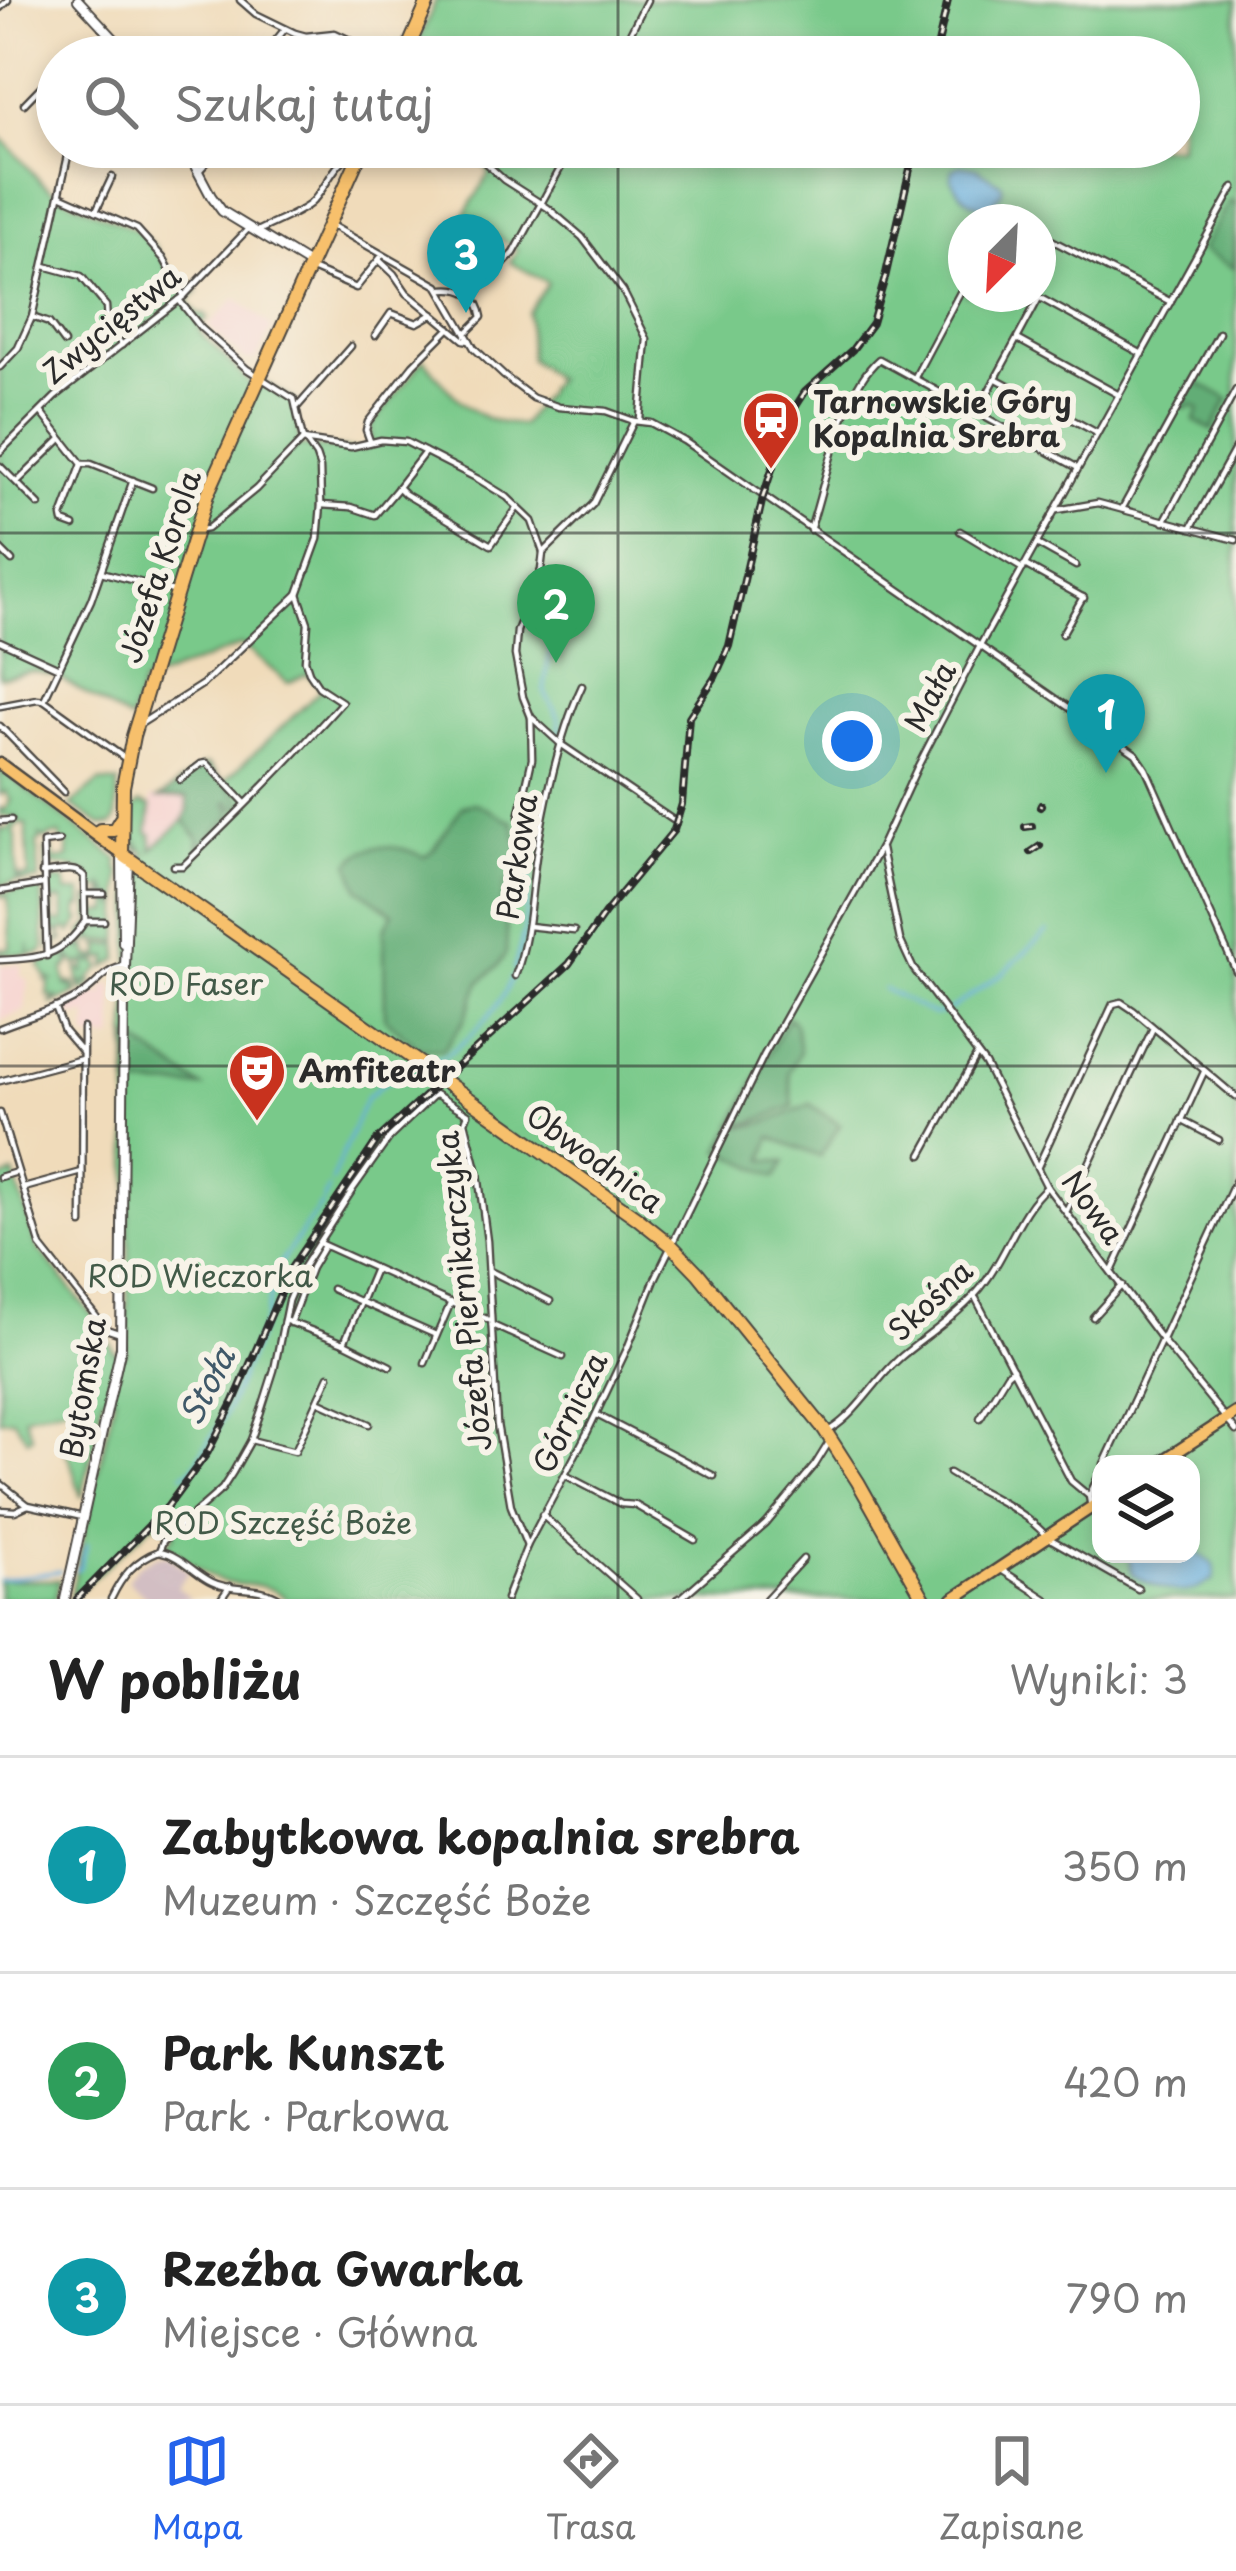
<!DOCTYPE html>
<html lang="pl">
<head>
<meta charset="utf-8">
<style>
  body { margin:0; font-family:"Playpen Sans",sans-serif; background:#f6f6f6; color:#222 }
  .controls { position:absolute; right:36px; bottom:36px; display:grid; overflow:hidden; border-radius:24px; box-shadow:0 6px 18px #0003 }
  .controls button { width:108px; height:108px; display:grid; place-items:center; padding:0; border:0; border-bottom:3px solid #e0e0e0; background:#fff; color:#222; font:60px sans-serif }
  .compass { position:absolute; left:948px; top:204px; width:108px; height:108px; border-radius:50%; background:#fff; box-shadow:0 6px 18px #0003; rotate:204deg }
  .you { position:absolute; left:852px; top:741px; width:42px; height:42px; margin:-30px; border:9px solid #fff; border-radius:50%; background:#1a73e8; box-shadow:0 0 0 18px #1a73e833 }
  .badge { display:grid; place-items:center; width:78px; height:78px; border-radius:50%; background:#2563eb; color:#fff; font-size:39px; font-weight:700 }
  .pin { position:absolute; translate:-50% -99px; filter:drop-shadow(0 3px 6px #0008) }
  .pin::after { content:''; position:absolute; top:63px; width:42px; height:36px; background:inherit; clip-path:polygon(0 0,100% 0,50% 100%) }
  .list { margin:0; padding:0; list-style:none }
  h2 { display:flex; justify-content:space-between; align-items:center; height:156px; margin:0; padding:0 48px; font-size:51px }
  h2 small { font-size:39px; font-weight:400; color:#767676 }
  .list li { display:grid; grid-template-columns:78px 1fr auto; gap:36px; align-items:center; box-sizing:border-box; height:216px; padding:0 48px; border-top:3px solid #e0e0e0 }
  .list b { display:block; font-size:45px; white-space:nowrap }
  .list p { margin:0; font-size:39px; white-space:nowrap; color:#767676 }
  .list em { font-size:39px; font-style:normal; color:#767676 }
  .icon { flex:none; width:66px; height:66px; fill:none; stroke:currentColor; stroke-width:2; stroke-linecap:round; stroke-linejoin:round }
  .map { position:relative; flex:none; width:1236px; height:1599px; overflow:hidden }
  .search { position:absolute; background:#fff; box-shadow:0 6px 18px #0003; left:36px; right:36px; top:36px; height:132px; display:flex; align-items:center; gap:30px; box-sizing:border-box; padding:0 42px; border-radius:66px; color:#767676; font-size:45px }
  .sheet { height:804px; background:#fff }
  nav { display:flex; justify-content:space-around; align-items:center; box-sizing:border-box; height:168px; border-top:3px solid #e0e0e0; background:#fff; font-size:33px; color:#767676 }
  nav a { display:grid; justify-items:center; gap:6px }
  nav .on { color:#2563eb }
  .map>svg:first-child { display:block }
  .built { fill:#f7d0cd }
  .industrial { fill:#d2bec3 }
  .green { fill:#79c98a; stroke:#527a5a; stroke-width:3; fill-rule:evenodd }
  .forest { fill:#62ad76; stroke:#466c50; stroke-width:3 }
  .water { fill:#66aedd; stroke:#486c84; stroke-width:3 }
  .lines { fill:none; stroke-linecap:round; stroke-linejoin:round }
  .stream { stroke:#66aedd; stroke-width:3 }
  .minor-casing { stroke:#494540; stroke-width:9 }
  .tertiary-casing { stroke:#494540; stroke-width:12 }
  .primary-casing { stroke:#494540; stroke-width:15 }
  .trunk-casing { stroke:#494540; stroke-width:16 }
  .minor { stroke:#fff; stroke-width:4.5 }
  .tertiary { stroke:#fff; stroke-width:8 }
  .primary { stroke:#f7c06c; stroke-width:10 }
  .trunk { stroke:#f7c06c; stroke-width:12 }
  .rail-casing { stroke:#2b2b2b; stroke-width:8 }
  .rail { stroke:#f7f3e8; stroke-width:3; stroke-dasharray:9; stroke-linecap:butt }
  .trunk-bridge-casing { stroke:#494540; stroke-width:16; stroke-linecap:butt }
  .trunk-bridge { stroke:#f7c06c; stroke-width:12 }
  .grid { fill:none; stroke:#2b2b2b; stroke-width:3; stroke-opacity:0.55 }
  .labels { text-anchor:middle; stroke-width:12; stroke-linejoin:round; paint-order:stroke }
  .street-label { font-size:30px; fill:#2b2b2b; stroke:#f7f3e8 }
  .poi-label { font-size:30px; font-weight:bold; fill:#2b2b2b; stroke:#f7f3e8; text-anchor:start }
  .park-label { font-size:30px; fill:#425a48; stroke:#f7f3e8 }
  .water-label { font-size:33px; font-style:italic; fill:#405969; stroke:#f7f3e8 }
</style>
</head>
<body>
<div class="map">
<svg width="1236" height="1599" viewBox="0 0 1236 1599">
  <rect width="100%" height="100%" fill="#f7f3e8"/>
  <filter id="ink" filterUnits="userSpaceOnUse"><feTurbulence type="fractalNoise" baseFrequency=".00833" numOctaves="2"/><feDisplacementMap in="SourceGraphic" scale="24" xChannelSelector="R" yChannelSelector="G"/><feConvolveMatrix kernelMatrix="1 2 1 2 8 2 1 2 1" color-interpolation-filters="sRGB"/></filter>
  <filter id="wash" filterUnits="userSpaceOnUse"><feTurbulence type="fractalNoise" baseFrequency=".004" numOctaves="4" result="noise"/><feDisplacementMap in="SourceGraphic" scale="48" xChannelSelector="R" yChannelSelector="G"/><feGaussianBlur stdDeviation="2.7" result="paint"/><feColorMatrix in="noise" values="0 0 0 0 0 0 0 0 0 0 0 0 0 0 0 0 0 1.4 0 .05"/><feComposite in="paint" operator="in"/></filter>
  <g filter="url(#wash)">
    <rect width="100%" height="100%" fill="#f0dbba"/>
    <g class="built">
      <path d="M236,298L272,327L256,359L246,360L208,326Z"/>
      <path d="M151,797H187L191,827L151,854L152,833H148V818L151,817Z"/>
      <path d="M21,964V977L28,979L25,1010L0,1020V965Z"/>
      <path d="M113,985L114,1039L87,1038V1015L62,1016V1008L92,994H104L105,997L102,986Z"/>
    </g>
    <path class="industrial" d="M159,1555L169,1556L189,1572L177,1587L190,1599H148L127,1580L138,1566Z"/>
    <g class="green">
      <path d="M436,0H1236V1599H287C263,1580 249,1588 223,1582C205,1577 183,1554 165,1546L176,1533L154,1523L70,1599L115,1396L103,1397L97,1425L84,1427L77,1403L24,1416L32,1437L27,1439L13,1419L0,1420V1179L14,1174L37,1247L103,1329L115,1353L126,1355L129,1249L127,1030L132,862L146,854L135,839L140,853L132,842L134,808L141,803L151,807L148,833L152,835V850L322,689L307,674L288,683L242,645L142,684L130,721L57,676L32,671L0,677V136L42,183L59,195L136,230L155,247L186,297L194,290L198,292L190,299V305L201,316L204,314L208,318L203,323L197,321L202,334L252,385L266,383L295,401L300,446L363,450L371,446V426L424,359C452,395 473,424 522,425L555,379L530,359L528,313L548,283L510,262L518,249L463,218L490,172L468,147H1179V57H427L417,45ZM966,222H1038V294H966ZM1101,1464H1191V1554H1101Z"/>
      <path d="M0,769L118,859V871L121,872L119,959L106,967L109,957L86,962L99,963L101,968L89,980L93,983L84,991L80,986L89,982L79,983L78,967L85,972V963L76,964L66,952L75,943H82V947L78,949H82L87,945L89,957L101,956V946L96,945H116L117,941H97L92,936L94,941H83L81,933L90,924H96L97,928L104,927V920L89,919V898L104,897L90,900L94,901L97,913L110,911L108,899L118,906L119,904L103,884L109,897L105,896L103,889H91L90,876C80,869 67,865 51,866L46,872V849L52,848L54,860L68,858V844L62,843L60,834L48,837L47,840L40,836L41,840L37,842L39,880L20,882L19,874L21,877L29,876L26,824H19L13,833L16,835L17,881L0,886V824L2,830H6L12,825L9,822L15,818L17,824L19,820L16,816L0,817V808L5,810L11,799L7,796V791L0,795Z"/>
      <path d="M99,782L118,783L116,819L112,825H101L71,805Z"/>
      <path d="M65,880L67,892H82V906L78,907V918L81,920L71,933L66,928L60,934L59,930H54V941L59,942L62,937L64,939L50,949L49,903H53L54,922H64L63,900H49L47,881Z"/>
      <path d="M37,887L42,892L44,948L42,952L30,955L29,944V955L0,954V946L2,950L10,948L8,897L0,896V893Z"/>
      <path d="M64,954L71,963L64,969L65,982L76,984L65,985L78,989L71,995L79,992L51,1005L60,999L50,1002L56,997L48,996L49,983L46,981L52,980L45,976L39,964Z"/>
      <path d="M98,1427L82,1496H81L69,1456L66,1454L78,1442L81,1443L79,1439L85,1437L86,1429Z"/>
      <path d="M0,1580H60L55,1599H0Z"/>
    </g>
    <g class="forest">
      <path d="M1230,200L1236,207L1234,268L1202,250Z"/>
      <path d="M1195,381L1228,399L1212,430L1194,421L1199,409L1192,405L1186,409L1182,406Z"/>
      <path d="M204,765L209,766L240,799L241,804L235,809L230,801L226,803L231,810V816L199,848L198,838L184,820L188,810L187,797L159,798Z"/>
      <path d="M476,803L513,822L522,860L519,872L505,884L501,907L507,931L506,953L498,966L480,982L464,1021L443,1050L419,1048L385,1018L384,930L393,913L359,889L350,864C365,840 402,845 424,857L433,850L463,806Z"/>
      <path d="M788,1017L795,1024L800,1051L789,1072L793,1106L751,1123L733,1124Z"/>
      <path d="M130,1037L202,1087L128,1086Z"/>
      <path d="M810,1104L840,1125L820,1157L771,1137L764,1160L785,1162L776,1177L720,1150L733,1127C760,1128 786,1115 810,1104Z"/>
    </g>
    <g class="water">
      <path d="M960,165L976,168L1002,184V192L992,205C974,210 959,194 951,179L952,170Z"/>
      <path d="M1191,1550C1206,1558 1220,1562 1213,1581H1210C1191,1599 1162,1592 1136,1576L1132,1572L1128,1554H1191Z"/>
    </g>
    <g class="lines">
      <g class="stream">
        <path d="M561,737L559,718L544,691L555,617L564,596"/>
        <path d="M514,970L524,932L532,854L546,794"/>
        <path d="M884,989L934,1015L943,1013"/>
        <path d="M949,1010L1003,973L1048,931"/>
        <path d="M433,1062C466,1046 499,1011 512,977"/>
        <path d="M331,1182L366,1098L385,1082L416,1073"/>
        <path d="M183,1474L192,1469L225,1415L241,1376L265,1320L277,1267L322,1204L329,1188"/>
        <path d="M77,1570L81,1566L87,1544"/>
        <path d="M0,1580L60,1571"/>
      </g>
    </g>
  </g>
  <g filter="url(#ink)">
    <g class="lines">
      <g class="minor-casing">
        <g id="minor">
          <path d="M240,0L256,14L295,33L306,36L335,33L367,48L400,53"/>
          <path d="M0,8L8,0"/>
          <path d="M416,43L427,57"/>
          <path d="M262,57L285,29"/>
          <path d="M289,57L304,38"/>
          <path d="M618,57L647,0"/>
          <path d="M24,104L57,70"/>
          <path d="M468,147L504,180L548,208L582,237L623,291L647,339L640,419"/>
          <path d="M198,172L221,147"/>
          <path d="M60,195L137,229L164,259L184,296"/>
          <path d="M96,211L112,177"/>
          <path d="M1001,222L1003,217L1017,222"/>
          <path d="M329,224L438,286L474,348L504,376L533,398L559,407L606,411L634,421L651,423L684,441L1136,754L1146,769L1236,971"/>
          <path d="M256,232C273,223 294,216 310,204C327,189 334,159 356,153"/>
          <path d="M1038,233L1171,302"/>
          <path d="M379,260L394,274L407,293L464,340L470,341"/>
          <path d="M45,266L81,276L106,306L107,324L122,345"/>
          <path d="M314,270L356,288L380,258"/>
          <path d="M443,289C465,287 478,295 482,317L466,333"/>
          <path d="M473,295L514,253L572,147"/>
          <path d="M1042,299L1142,354"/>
          <path d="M179,300L201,328L247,369L294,399L303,440"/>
          <path d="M32,317L49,323L64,343"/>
          <path d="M375,336L391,313L417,323L433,314"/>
          <path d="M1019,340L1119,395"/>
          <path d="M0,367L18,348L32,317L70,147"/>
          <path d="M915,377L966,281"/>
          <path d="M997,379L1097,433"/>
          <path d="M298,406L351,346"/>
          <path d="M978,411L1039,298L1033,294"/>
          <path d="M41,412L82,464L62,517L63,522L74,526"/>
          <path d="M634,421L593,504L543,553L541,570L517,631L515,655L523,697L531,717L562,745L673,820"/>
          <path d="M303,440L351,447L381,440L406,442L478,479L507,497L532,521L543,552"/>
          <path d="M370,441L366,430L368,422L413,365L450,328"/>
          <path d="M0,452L55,397L184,296L249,228"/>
          <path d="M425,452L398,487L405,494L491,545L517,508"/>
          <path d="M82,464H91L152,488"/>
          <path d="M0,466L39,505"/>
          <path d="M17,482L60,440"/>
          <path d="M321,505L351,507L375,515L397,489"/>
          <path d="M1122,509L1219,333"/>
          <path d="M1057,510L1098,503L1236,540"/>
          <path d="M1164,522L1236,390"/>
          <path d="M1191,528L1236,447"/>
          <path d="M200,530L207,529L256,489L303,440"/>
          <path d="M810,530C827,480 840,393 879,359L1078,468"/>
          <path d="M960,531L1023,569"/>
          <path d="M1037,544L1076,566"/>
          <path d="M0,549L12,561"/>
          <path d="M1025,565L1084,598"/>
          <path d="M101,572L177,592"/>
          <path d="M1062,634L1083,597"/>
          <path d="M0,641L59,668"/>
          <path d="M44,700L91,600L133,480"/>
          <path d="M0,706L37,699L44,700L123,757"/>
          <path d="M142,723L203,684L298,594L318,539L321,505L320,468L316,456L307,443"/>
          <path d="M0,726L64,792"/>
          <path d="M180,780L201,764L207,763L245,803"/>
          <path d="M519,817L532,759L531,717"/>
          <path d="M0,821L11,820"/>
          <path d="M881,849L900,940L913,968L985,1064L1047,1187L1162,1340L1236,1431"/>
          <path d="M174,866H183C238,813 292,758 342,702L319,687L309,672L305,660L308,623L298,594"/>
          <path d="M0,891L43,884"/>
          <path d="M86,894H104"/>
          <path d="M85,921H104"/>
          <path d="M528,926L574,931"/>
          <path d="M47,956L43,843L59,841"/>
          <path d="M0,960C40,958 62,957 85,921L84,876C74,865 56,872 42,873"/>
          <path d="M515,976C530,937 530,898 536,857C545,803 559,735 582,686"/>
          <path d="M55,1007L64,1031L82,1052"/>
          <path d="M0,1028C27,1017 60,1009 84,993C99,983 105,969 125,966"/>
          <path d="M0,1081L82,1059"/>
          <path d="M0,1113L41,1247L106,1329L118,1333"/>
          <path d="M1181,1120L1219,1140"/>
          <path d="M922,1155L977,1055"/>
          <path d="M1038,1166L1113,1004L1121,1002L1133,1010L1236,1097"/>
          <path d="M0,1177L17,1172"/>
          <path d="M24,1188L82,1172"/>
          <path d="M1067,1210L1153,1028"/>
          <path d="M82,1224L83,1028"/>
          <path d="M319,1243L489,1320"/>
          <path d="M1113,1269L1204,1072"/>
          <path d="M490,1271L550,1301"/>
          <path d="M332,1289L436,1335"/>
          <path d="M974,1295L1071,1481L1089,1496"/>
          <path d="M1093,1317L1122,1285"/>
          <path d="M284,1320L344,1343L390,1366"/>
          <path d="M290,1323L311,1268L324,1246"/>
          <path d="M492,1325L563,1357"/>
          <path d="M344,1343L374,1271"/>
          <path d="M425,1363L451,1302"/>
          <path d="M318,1401L369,1424"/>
          <path d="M597,1415L714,1476"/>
          <path d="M980,1418L1007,1374L1013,1369"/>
          <path d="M830,1430C860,1411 875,1379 902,1356C930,1333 965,1311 986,1281C1007,1253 1021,1208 1047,1187"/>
          <path d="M251,1440L295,1451L329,1376"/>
          <path d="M1104,1464L1236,1180"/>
          <path d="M949,1473C980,1493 1023,1508 1047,1537L1138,1589"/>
          <path d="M565,1475L621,1504L635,1505L695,1540"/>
          <path d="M0,1483L28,1505L83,1517"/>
          <path d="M1091,1508L1089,1496L1101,1471"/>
          <path d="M0,1510L15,1511L28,1505"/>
          <path d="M542,1515L637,1599"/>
          <path d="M159,1551C181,1555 193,1573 212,1582C234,1593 257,1584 281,1599"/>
          <path d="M1003,1571L1046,1599"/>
          <path d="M111,1599C122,1576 135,1560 159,1551L163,1541L222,1489L233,1472L251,1440L261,1411L274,1370L288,1301L301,1270L353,1189L390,1137L435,1094L468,1114L465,1122L478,1173L487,1241L497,1424L511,1506L527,1546"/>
          <path d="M221,1599L230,1586"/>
          <path d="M506,1599L527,1546L587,1433L627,1349L655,1279L764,1055L881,846L917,768L981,644L1234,187"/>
          <path d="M677,1599L682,1597L766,1524L815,1465L828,1444"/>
          <path d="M766,1599L803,1559"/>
        </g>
      </g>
      <g class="tertiary-casing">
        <g id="tertiary">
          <path d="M78,0L131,57"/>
          <path d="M185,147L211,196L222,211L309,264"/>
          <path d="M122,856L123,943"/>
          <path d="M65,1599L121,1347L124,993L129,860"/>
        </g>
      </g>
      <g class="primary-casing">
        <g id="primary">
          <path d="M0,764L122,854"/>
          <path d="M1158,1464L1236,1413"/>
          <path d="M953,1599L1101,1501"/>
        </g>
      </g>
      <g class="trunk-casing">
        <g id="trunk">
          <path d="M404,57L429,0"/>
          <path d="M363,147L207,495L133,736L123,787L122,854L432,1072"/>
          <path d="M100,830H114L120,820"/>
          <path d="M457,1090L637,1218L671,1245L698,1273L824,1429L858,1482L924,1599"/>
        </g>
      </g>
      <use href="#minor" class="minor"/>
      <use href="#tertiary" class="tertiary"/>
      <use href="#primary" class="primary"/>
      <use href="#trunk" class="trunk"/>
      <g class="rail-casing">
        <g id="rail">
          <path d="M935,57L948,0"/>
          <path d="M1040,807L1041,805"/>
          <path d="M1025,827L1032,826"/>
          <path d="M1031,852L1040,846"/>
          <path d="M77,1599L168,1506L208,1452L234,1401L291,1268L378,1139L569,964L605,913L674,830L682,804L689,717L715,677L729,646L763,497L789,417L805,392L852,350L872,323L885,278L915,147"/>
        </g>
      </g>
      <use href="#rail" class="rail"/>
      <g class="trunk-bridge-casing">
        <path id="trunk-bridge" d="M432,1072L457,1090"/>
      </g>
      <use href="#trunk-bridge" class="trunk-bridge"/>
    </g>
  </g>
  <path class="grid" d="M618,0V57M618,147V1599M0,533H1236M0,1066H1236"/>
  <defs>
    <g id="station-pin" transform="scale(3)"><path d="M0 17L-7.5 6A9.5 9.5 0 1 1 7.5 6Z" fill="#c8321e" stroke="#f7f3e8"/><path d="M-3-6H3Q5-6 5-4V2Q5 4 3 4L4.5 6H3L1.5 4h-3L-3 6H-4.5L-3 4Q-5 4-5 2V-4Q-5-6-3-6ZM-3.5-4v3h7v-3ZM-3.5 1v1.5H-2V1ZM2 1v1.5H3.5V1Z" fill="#fff"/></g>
    <g id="theatre-pin" transform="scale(3)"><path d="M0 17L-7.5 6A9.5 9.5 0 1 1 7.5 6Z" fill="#c8321e" stroke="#f7f3e8"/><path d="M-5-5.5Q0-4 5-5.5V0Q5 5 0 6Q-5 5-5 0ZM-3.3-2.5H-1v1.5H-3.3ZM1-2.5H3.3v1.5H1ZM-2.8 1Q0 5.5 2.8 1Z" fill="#fff"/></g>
  </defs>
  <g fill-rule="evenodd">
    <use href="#station-pin" x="771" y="420"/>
    <use href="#theatre-pin" x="257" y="1072"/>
  </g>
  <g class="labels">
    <g class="street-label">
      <text transform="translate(112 325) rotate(-39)" y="10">Zwycięstwa</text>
      <text transform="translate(161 567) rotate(-72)" y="10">Józefa Korola</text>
      <text transform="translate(931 697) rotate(-62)" y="10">Mała</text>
      <text transform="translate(518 857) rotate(-81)" y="10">Parkowa</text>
      <text transform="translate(594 1159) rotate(36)" y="10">Obwodnica</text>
      <text transform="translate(1092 1208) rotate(54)" y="10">Nowa</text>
      <text transform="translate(465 1291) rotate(-96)" y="10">Józefa Piernikarczyka</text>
      <text transform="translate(931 1301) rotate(-43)" y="10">Skośna</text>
      <text transform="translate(84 1388) rotate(-80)" y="10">Bytomska</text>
      <text transform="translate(571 1413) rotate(-64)" y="10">Górnicza</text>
    </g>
    <g class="poi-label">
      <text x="813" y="413">Tarnowskie Góry<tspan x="813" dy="34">Kopalnia Srebra</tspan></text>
      <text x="299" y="1082">Amfiteatr</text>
    </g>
    <g class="park-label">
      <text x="186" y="995">ROD Faser</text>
      <text x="200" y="1287">ROD Wieczorka</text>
      <text x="283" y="1534">ROD Szczęść Boże</text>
    </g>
    <g class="water-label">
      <text transform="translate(207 1386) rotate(-63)" y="12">Stoła</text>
    </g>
  </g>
</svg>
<div class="controls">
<button><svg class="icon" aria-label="layers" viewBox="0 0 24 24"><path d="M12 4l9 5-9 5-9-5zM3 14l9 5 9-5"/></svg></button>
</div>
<svg class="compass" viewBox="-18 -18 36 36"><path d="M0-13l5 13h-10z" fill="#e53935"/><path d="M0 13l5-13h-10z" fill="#767676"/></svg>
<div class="you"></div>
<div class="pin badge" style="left:1106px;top:773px;background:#0f9aa8">1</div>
<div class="pin badge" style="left:556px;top:663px;background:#2e9e5b">2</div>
<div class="pin badge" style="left:466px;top:313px;background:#0f9aa8">3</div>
<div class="search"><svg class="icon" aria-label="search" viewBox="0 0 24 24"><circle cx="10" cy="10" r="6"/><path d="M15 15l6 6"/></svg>Szukaj tutaj</div>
</div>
<section class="sheet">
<h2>W pobliżu<small>Wyniki: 3</small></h2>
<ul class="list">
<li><span class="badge" style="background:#0f9aa8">1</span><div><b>Zabytkowa kopalnia srebra</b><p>Muzeum · Szczęść Boże</p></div><em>350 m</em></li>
<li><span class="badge" style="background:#2e9e5b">2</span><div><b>Park Kunszt</b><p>Park · Parkowa</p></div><em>420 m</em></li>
<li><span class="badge" style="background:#0f9aa8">3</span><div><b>Rzeźba Gwarka</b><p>Miejsce · Główna</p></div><em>790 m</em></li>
</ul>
</section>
<nav>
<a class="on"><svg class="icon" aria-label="map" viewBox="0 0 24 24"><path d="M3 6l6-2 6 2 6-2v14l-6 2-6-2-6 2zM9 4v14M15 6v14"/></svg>Mapa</a>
<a><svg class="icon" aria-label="directions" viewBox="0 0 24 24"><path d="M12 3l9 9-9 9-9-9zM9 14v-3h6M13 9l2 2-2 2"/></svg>Trasa</a>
<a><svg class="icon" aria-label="saved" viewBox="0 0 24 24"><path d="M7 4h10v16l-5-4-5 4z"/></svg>Zapisane</a>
</nav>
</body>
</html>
